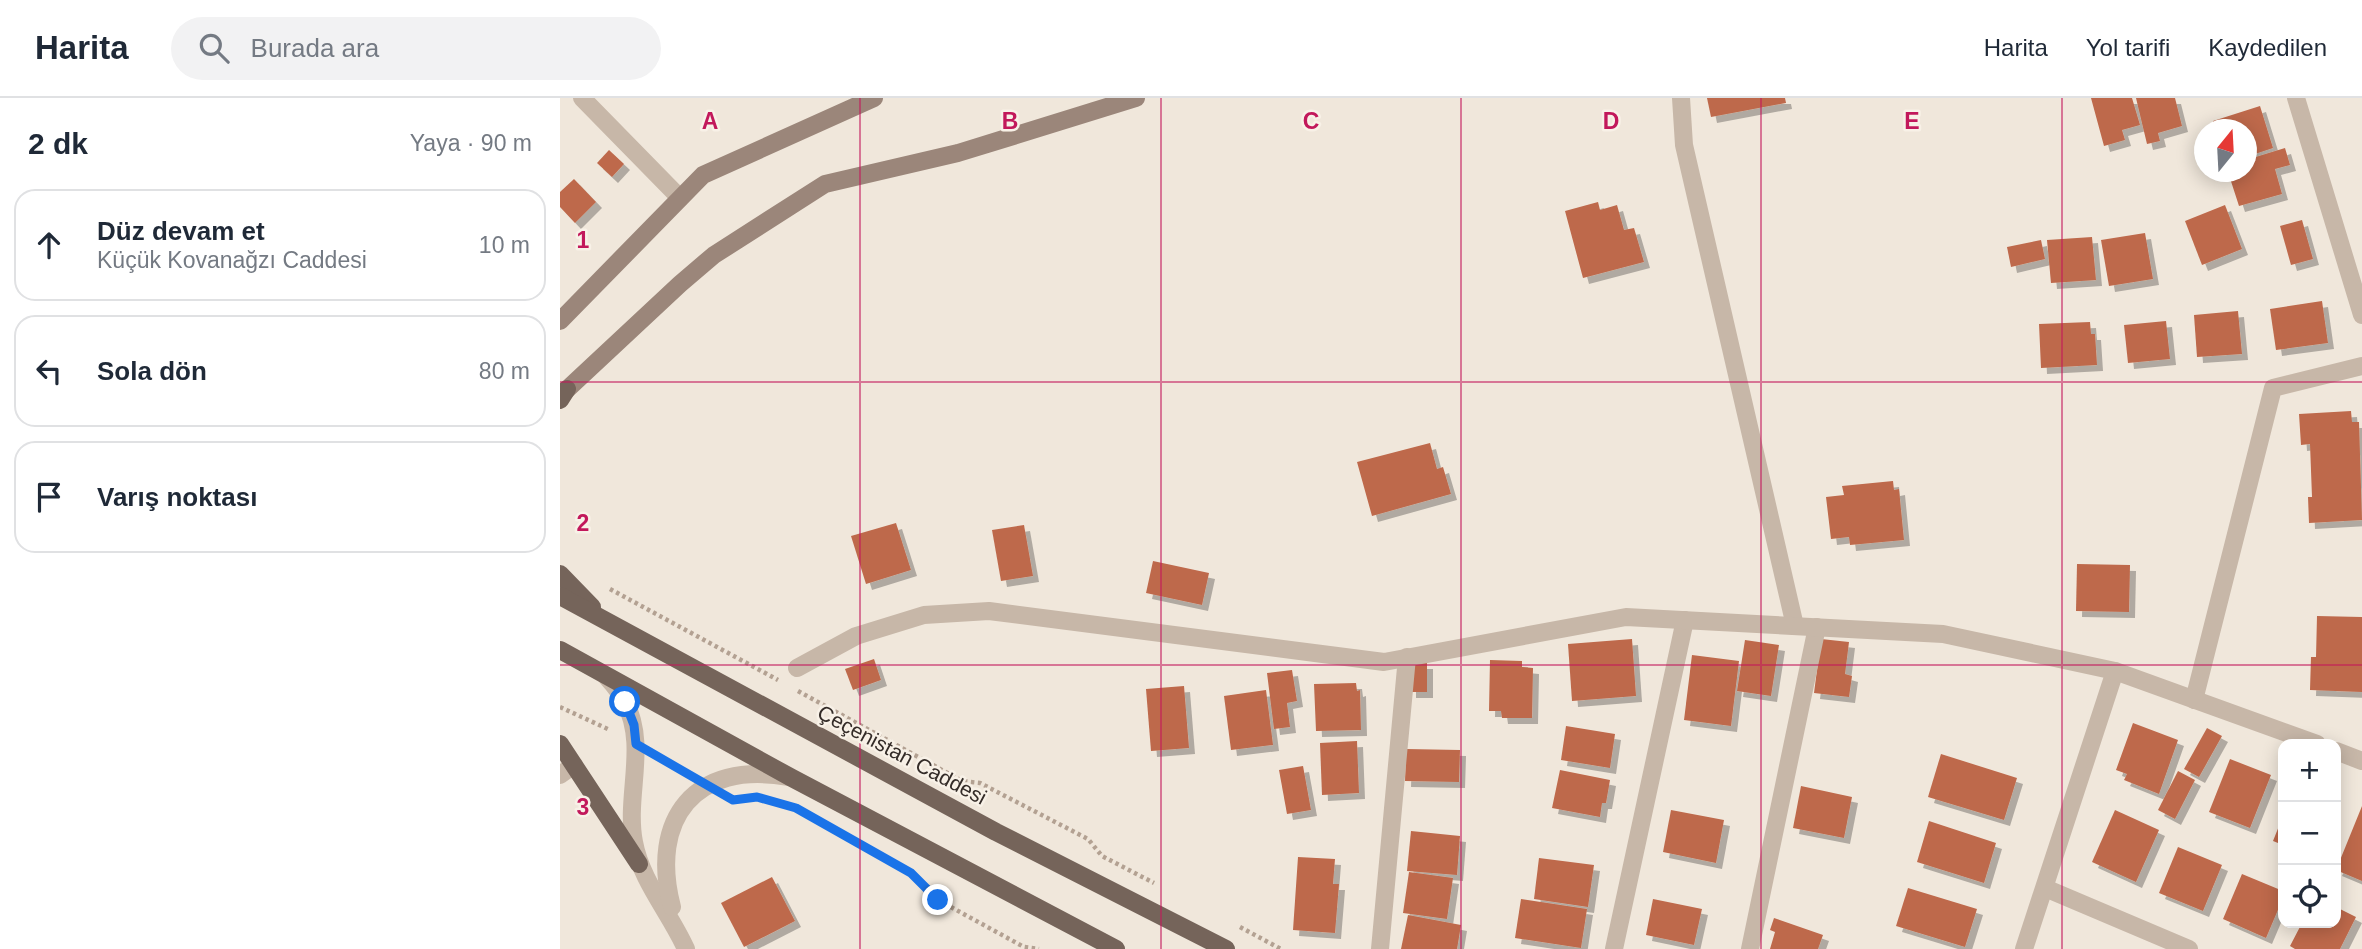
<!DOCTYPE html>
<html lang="tr">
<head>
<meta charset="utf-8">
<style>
  body { margin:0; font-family:Arial,sans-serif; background:#f2f2f3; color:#1f2937 }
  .controls { position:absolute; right:21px; bottom:21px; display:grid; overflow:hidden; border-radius:14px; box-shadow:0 4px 18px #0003 }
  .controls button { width:63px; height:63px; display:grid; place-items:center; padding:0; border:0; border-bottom:2px solid #e0e1e3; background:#fff; color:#1f2937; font:35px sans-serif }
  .compass { position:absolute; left:1634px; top:21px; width:63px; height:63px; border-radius:50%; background:#fff; box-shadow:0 4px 18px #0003; rotate:18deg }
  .stop { position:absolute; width:21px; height:21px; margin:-16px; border:5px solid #1a73e8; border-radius:50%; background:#fff }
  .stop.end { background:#1a73e8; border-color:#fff; box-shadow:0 2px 7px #0008 }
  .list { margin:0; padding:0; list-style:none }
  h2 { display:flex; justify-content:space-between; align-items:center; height:91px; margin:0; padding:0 28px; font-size:30px }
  h2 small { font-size:23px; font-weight:400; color:#747a83 }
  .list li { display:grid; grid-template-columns:46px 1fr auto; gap:21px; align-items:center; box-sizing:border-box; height:112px; margin:0 14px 14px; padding:0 14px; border:2px solid #e0e1e3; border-radius:21px }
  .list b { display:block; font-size:26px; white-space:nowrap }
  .list p { margin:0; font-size:23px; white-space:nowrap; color:#747a83 }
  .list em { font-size:23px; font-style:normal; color:#747a83 }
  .icon { flex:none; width:38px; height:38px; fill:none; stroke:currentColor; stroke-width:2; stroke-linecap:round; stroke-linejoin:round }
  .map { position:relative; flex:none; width:1802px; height:851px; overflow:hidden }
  header { display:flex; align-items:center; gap:42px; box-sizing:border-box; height:98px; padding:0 35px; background:#fff; border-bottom:2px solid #e0e1e3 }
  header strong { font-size:33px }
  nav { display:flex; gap:38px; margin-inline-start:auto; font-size:24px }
  .search { width:490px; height:63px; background:#f2f2f3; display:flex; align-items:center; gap:18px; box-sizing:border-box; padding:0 24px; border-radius:38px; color:#747a83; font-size:26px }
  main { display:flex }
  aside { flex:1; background:#fff }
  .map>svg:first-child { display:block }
  .building { fill:#be694b; filter:url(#shadow) }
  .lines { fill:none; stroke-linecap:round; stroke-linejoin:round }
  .path { stroke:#b3a192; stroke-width:4.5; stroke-dasharray:3.5 3.5; stroke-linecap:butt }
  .minor { stroke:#c7b7a8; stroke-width:18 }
  .tertiary { stroke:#c7b7a8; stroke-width:18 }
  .secondary { stroke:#9b867a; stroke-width:18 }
  .primary { stroke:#75645a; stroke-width:18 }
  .route { stroke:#1a73e8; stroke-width:9 }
  .grid { fill:none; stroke:#c2185b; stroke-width:2; stroke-opacity:0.55 }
  .labels { text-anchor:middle; stroke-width:5; stroke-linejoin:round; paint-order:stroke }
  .street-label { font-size:21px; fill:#342c28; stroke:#f8f1e7 }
  .grid-label { font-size:23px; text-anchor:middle; font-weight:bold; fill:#c2185b; stroke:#f8f1e7; stroke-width:5; stroke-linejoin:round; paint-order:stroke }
</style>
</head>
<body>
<header>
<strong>Harita</strong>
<div class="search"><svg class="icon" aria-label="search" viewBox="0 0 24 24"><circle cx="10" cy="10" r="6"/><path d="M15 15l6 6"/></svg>Burada ara</div>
<nav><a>Harita</a><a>Yol tarifi</a><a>Kaydedilen</a></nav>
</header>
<main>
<aside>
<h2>2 dk<small>Yaya · 90 m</small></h2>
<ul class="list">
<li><svg class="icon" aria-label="ahead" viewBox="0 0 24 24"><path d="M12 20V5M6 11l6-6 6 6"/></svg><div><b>Düz devam et</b><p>Küçük Kovanağzı Caddesi</p></div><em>10 m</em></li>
<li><svg class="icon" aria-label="left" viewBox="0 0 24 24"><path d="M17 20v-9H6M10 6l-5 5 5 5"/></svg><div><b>Sola dön</b></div><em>80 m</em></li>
<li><svg class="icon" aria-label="arrive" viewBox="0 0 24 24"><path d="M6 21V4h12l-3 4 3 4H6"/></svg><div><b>Varış noktası</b></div></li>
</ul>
</aside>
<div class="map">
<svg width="1802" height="851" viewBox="0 0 1802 851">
  <defs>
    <filter id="shadow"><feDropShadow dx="6" dy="6" stdDeviation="0" flood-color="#0004"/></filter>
  </defs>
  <rect width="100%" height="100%" fill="#f0e7db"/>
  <g class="building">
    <path d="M1147,0H1225L1226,5L1151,19Z"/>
    <path d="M1531,0H1572L1580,27L1562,32L1565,42L1544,48Z"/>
    <path d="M1576,0H1615L1622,28L1598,35L1600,43L1587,46Z"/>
    <path d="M1700,8L1713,50L1686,59V32H1656L1653,23Z"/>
    <path d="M1725,50L1730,67L1715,71L1722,96L1679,108L1668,74H1686V62Z"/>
    <path d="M49,52L64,66L52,79L37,65Z"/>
    <path d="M14,81L36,104L15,125L0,109V94Z"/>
    <path d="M1038,104L1040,112L1057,107L1064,132L1074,130L1084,164L1023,180L1005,113Z"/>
    <path d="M1665,107L1682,151L1642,167L1625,123Z"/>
    <path d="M1742,122L1753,161L1731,167L1720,128Z"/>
    <path d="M1585,135L1593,181L1549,188L1541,142Z"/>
    <path d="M1532,139L1536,182L1491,185L1487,142Z"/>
    <path d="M1481,142L1485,161L1451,169L1447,149Z"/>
    <path d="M1762,203L1768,245L1716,252L1710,211Z"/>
    <path d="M1678,213L1682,256L1637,259L1634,217Z"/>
    <path d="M1606,223L1610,261L1568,265L1564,227Z"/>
    <path d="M1530,224L1531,236H1535L1537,267L1481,270L1479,226Z"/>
    <path d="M1791,313L1792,324H1799L1802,422L1749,425L1748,399H1752L1750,346L1741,347L1739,316Z"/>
    <path d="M870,345L877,371L883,369L891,396L812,418L797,364Z"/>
    <path d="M1333,383L1334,392L1339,391L1344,442L1290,447L1289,439L1271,441L1266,399L1284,397L1282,388Z"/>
    <path d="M336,425L351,472L306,486L291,438Z"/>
    <path d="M464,427L473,478L441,483L432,432Z"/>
    <path d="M593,463L649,475L642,507L586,495Z"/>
    <path d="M1517,466L1570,467L1569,514L1516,513Z"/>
    <path d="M1757,518L1802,519V594L1750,592L1751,559H1756Z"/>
    <path d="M1072,541L1076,598L1012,603L1008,546Z"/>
    <path d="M1261,541L1289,544L1285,576L1292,578L1289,599L1254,595Z"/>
    <path d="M1185,542L1219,547L1211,598L1177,593Z"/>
    <path d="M1132,557L1179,563L1171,628L1124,622Z"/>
    <path d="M314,561L321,582L293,592L285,571Z"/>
    <path d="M930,562L962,563V569L973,570L972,620H942L941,613H929Z"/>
    <rect x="850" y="565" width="17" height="29"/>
    <path d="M732,572L737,603L727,605L730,629L714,631L707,575Z"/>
    <path d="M796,585L797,593L800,592L801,632L756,633L754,586Z"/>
    <path d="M624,588L629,650L591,653L586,591Z"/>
    <path d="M706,592L713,647L671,652L664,598Z"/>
    <path d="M1573,625L1618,642L1599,696L1564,682L1567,676L1556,672Z"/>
    <path d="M1006,628L1055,636L1050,670L1001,662Z"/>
    <path d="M1647,630L1662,638L1639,679L1624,671Z"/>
    <path d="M797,643L799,695L762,697L760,645Z"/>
    <path d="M846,651L900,652L899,684L845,683Z"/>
    <path d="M1381,656L1457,680L1444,722L1368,699Z"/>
    <path d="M1670,661L1711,677L1690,730L1649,714Z"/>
    <path d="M743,668L751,712L727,716L719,672Z"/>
    <path d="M1000,672L1050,682L1046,705H1042L1040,719L992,710Z"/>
    <path d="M1618,673L1635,682L1615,721L1598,712Z"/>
    <path d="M1241,688L1292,699L1284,740L1233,730Z"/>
    <path d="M1802,708V783L1776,772Z"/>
    <path d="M1111,712L1164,722L1156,765L1103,754Z"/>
    <path d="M1555,712L1599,732L1576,784L1532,764Z"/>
    <path d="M1723,718V747L1713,743Z"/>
    <path d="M1369,723L1436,745L1424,785L1357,764Z"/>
    <path d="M851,733L900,738L897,777L847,773Z"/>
    <path d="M1618,749L1662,767L1643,813L1599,795Z"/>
    <path d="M738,759L775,761L773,786H779L775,835L733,832Z"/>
    <path d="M979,760L1034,767L1028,809L974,801Z"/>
    <path d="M849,774L893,780L887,821L843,815Z"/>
    <path d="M1682,776L1723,793V800L1706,840L1663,821Z"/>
    <path d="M212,779L235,823L184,849L161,805Z"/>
    <path d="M1348,790L1417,811L1405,849L1336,828Z"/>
    <path d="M961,801L1027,811L1021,850L955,840Z"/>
    <path d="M1093,801L1142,811L1134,847L1086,837Z"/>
    <path d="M1776,809L1796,819L1780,851H1735L1730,848L1742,825H1776Z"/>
    <path d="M848,817L901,827L897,851H841Z"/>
    <path d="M1214,820L1263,837L1258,851H1210L1215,834L1210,832Z"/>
  </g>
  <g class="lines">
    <g class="path">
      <path d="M50,491L218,582"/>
      <path d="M238,593L402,683L420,685L528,741L542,758L594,785"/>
      <path d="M0,609L50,632"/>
      <path d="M98,658L126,675"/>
      <path d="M281,736L351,775L378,802L464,849L479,851"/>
      <path d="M680,829L721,851"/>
    </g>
    <g class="minor">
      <path d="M22,0L120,100"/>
      <path d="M1121,0L1124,47L1235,528"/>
      <path d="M1736,0L1802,217"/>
      <path d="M1634,602L1713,290L1802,268"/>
      <path d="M0,677L14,667"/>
      <path d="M1485,790L1629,851"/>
      <path d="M820,851L847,559"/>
      <path d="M1054,851L1125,522"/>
      <path d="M1190,851L1257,529"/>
      <path d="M1464,851L1555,573"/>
    </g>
    <g class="tertiary">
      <path d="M237,570L296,538L364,517L429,513L824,564L1066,519L1383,536L1555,573L1757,646"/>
      <path d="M46,578C53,586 61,595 65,604C88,648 65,698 74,744C81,783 110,815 126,851"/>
      <path d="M1776,653L1802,663"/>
      <path d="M112,809C89,721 135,662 228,679"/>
    </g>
    <g class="secondary">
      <path d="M0,223L143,77L314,0"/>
      <path d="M0,298L120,186L154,157L265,86L398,55L576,0"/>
    </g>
    <g class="primary">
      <path d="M0,302L7,291"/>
      <path d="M0,476L32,509"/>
      <path d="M0,498L436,734L666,851"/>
      <path d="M0,552L232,680L556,851"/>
      <path d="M0,646L79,766"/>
    </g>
  </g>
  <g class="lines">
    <path class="route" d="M65,604L74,627L76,646L173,702L197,699L236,710L351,775L378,802"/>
  </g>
  <path class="grid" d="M300,0V851M601,0V851M901,0V851M1201,0V851M1502,0V851M0,284H1802M0,567H1802"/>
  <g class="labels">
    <g class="street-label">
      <text transform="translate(342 657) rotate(28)" y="7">Çeçenistan Caddesi</text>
    </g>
  </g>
  <g class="grid-label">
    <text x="150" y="31">A</text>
    <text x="450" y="31">B</text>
    <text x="751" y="31">C</text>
    <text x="1051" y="31">D</text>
    <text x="1352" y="31">E</text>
    <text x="23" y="150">1</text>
    <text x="23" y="433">2</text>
    <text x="23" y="717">3</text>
  </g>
</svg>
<div class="controls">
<button>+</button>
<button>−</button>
<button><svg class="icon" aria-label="locate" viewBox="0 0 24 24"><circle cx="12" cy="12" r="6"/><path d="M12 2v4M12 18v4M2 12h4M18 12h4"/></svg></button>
</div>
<svg class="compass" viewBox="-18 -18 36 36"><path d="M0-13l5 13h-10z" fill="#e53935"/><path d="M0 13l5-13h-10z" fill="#747a83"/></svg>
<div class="stop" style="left:65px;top:604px"></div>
<div class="stop end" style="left:378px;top:802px"></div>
</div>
</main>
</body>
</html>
